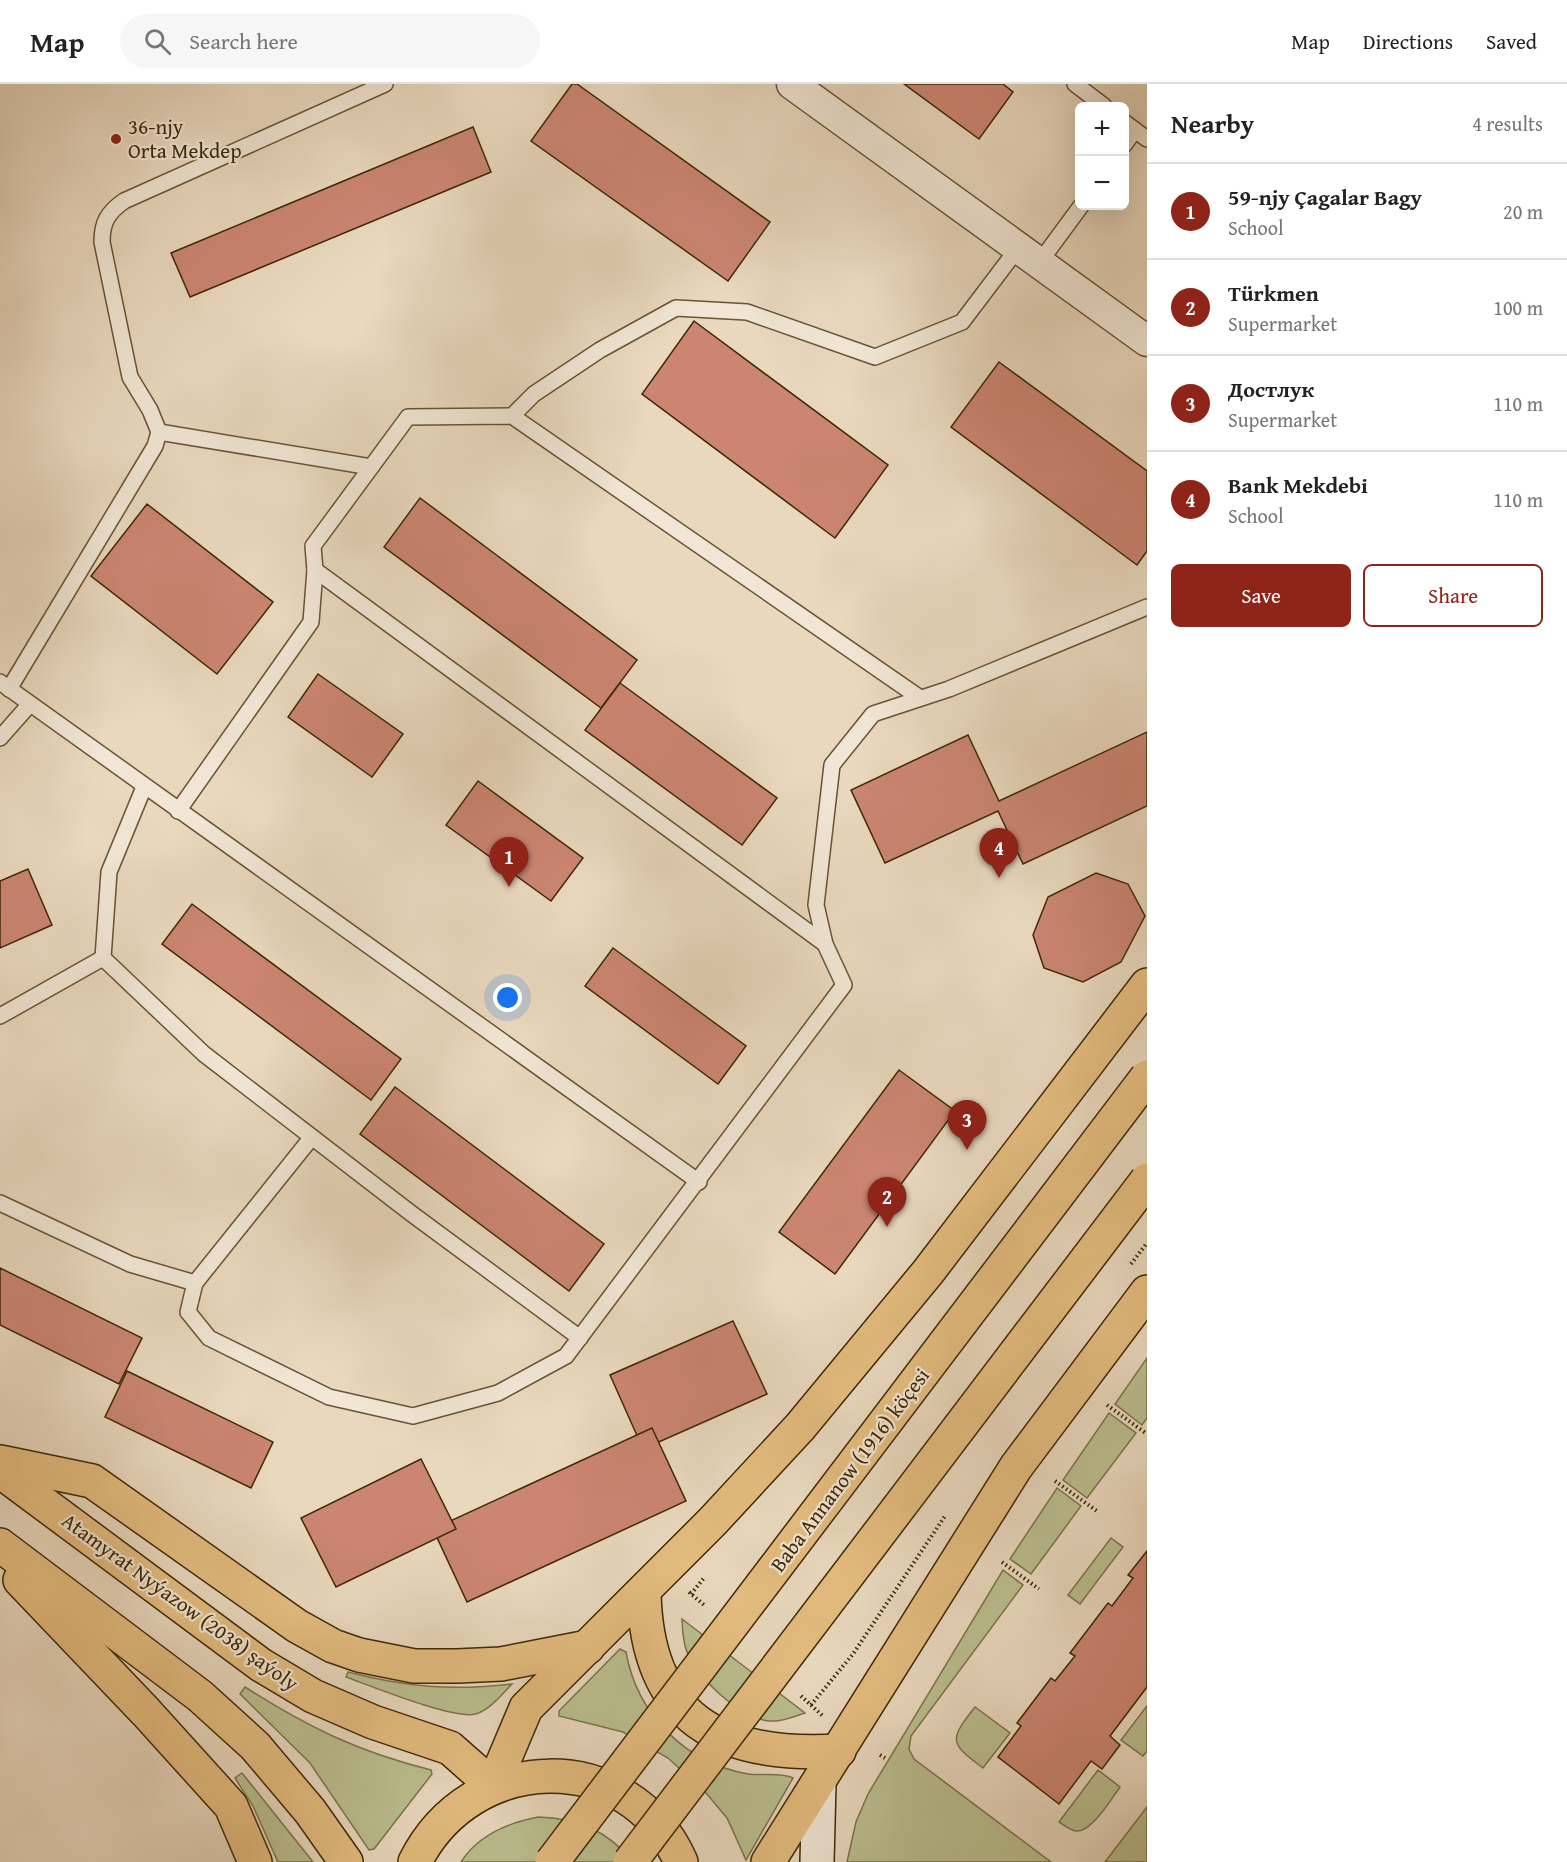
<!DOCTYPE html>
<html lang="en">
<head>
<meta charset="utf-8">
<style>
  body { margin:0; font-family:"Gentium Book Plus",serif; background:#f6f6f6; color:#222 }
  .controls { position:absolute; right:18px; top:18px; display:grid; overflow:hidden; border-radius:9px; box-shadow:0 6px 24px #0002 }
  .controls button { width:54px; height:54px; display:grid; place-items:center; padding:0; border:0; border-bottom:2px solid #e0e0e0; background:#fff; color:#222; font:30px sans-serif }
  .you { position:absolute; left:508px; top:914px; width:21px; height:21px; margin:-15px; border:4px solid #fff; border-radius:50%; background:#1a73e8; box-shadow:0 0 0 9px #1a73e833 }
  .badge { display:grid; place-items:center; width:39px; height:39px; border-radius:50%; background:#8f2418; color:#fff; font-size:20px; font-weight:700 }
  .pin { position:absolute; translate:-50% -50px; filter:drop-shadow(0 2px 3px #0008) }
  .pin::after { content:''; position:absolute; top:32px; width:21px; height:18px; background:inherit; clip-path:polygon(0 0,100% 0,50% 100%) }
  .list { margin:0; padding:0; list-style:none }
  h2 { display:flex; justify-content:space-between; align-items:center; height:78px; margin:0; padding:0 24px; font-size:26px }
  h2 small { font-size:20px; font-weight:400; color:#767676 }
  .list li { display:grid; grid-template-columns:39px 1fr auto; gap:18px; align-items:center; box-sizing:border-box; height:96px; padding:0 24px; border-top:2px solid #e0e0e0 }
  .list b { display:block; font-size:22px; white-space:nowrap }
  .list p { margin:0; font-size:20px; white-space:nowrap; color:#767676 }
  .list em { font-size:20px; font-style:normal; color:#767676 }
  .actions { display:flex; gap:12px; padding:18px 24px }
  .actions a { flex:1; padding:14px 0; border:2px solid #8f2418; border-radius:9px; text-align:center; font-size:21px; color:#8f2418 }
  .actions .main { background:#8f2418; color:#fff }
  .icon { flex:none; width:33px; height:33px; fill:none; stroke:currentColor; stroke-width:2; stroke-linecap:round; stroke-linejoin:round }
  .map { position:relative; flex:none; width:1147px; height:1778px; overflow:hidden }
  header { display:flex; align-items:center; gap:36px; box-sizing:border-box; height:84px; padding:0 30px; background:#fff; border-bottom:2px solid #e0e0e0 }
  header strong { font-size:28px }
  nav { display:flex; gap:33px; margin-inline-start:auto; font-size:21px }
  .search { width:420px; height:54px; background:#f6f6f6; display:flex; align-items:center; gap:15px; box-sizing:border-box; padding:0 21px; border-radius:33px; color:#767676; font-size:22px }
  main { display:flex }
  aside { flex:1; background:#fff }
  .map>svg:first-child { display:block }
  .green { fill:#babe8f; stroke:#7c734a; stroke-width:1.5 }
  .building { fill:#cb8572; stroke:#3d2805; stroke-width:1.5 }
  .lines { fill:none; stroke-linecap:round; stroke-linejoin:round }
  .service-casing { stroke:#685433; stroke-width:18 }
  .minor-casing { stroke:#685433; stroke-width:33 }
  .secondary-casing { stroke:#3d2805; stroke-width:36 }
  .primary-casing { stroke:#3d2805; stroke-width:36 }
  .path { stroke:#3d2805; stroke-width:4; stroke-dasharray:1.5 3; stroke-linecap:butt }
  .service { stroke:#f1e6d5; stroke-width:15 }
  .minor { stroke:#f1e6d5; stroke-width:30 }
  .secondary { stroke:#f1e6d5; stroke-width:33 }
  .primary { stroke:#e4bc7f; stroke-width:33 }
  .primary-bridge-casing { stroke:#3d2805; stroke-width:36; stroke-linecap:butt }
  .primary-bridge { stroke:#e4bc7f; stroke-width:33 }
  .poi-dot { fill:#8f2418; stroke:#f1e6d5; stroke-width:2 }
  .labels { text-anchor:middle; stroke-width:4.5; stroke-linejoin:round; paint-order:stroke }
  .poi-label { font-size:21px; fill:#3d2805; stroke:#f1e6d5; text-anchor:start }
  .street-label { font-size:21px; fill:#3d2805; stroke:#f1e6d5 }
</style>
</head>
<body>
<header>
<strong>Map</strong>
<div class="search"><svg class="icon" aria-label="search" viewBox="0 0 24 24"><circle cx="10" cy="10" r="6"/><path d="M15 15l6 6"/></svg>Search here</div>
<nav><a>Map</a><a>Directions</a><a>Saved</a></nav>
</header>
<main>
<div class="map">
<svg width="1147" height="1778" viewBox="0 0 1147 1778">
  <rect width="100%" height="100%" fill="#e9d8be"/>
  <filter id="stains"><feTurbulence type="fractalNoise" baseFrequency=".00333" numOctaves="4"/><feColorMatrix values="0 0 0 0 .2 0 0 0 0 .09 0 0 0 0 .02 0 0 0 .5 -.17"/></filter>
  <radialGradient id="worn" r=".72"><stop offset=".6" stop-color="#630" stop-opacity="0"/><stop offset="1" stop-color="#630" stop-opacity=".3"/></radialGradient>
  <g class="green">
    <path d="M1147,1274V1334L1142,1341L1115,1320Z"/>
    <path d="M1109,1329L1136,1349L1087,1414L1063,1396Z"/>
    <path d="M1057,1404L1081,1422L1031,1490L1010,1475Z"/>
    <path d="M1111,1454L1123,1463L1080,1520L1068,1511Z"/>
    <path d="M1003,1486L1023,1501L911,1652L909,1665L914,1675L1051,1778H847L856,1738L868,1710Z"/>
    <path d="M682,1535L805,1629C793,1633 782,1638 769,1637C739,1634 693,1591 685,1562C683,1553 682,1544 682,1535Z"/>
    <path d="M620,1565L626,1568C637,1630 685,1679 748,1690C761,1692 782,1688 793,1694L746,1776L727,1734L706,1709L668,1674L623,1648L559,1632V1627Z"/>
    <path d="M348,1588C405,1603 453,1607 512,1600C502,1610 491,1625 476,1630C454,1636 371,1602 346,1593Z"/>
    <path d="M245,1603C307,1643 359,1668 431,1686L432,1690L374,1765L369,1766L310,1679L240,1610Z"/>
    <path d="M1147,1622V1667L1143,1672L1121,1656Z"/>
    <path d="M975,1623L1010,1649L983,1684C949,1659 949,1656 975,1623Z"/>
    <path d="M1098,1686L1120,1703C1112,1714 1091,1749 1076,1747C1070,1746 1064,1741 1059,1738Z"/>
    <path d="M242,1689L313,1778H278L253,1722L235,1694Z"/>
    <path d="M1147,1723V1778H1105Z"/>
    <path d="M538,1733C579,1734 607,1747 634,1778H461C478,1751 507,1739 538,1733Z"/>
  </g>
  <g class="building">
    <path d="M572,0H577L770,138L728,197L531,57Z"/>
    <path d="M904,0H1003L1013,8L979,55Z"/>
    <path d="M473,43L491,88L190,213L171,169Z"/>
    <path d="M694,237L888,381L835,454L642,310Z"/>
    <path d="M999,278L1147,387V467L1137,481L951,343Z"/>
    <path d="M420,414L637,576L601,624L384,463Z"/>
    <path d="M147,420L273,518L217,590L91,492Z"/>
    <path d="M318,590L403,650L372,693L288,633Z"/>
    <path d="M620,599L777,714L742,761L585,646Z"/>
    <path d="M1147,648V722L1023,780L998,727L885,779L851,706L968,651L999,717Z"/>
    <path d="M478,697L583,774L551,817L446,741Z"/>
    <path d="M28,785L52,841L0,864V797Z"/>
    <path d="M1096,789L1128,800L1145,832L1121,878L1083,898L1044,884L1033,851L1048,813Z"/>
    <path d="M192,820L401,975L371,1016L162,860Z"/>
    <path d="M613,864L746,962L718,1000L585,902Z"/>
    <path d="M899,986L955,1027L835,1190L779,1148Z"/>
    <path d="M395,1003L604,1160L569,1207L360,1050Z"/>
    <path d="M0,1184L142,1254L119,1300L0,1241Z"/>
    <path d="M733,1237L767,1310L643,1365L610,1291Z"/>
    <path d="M127,1287L273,1358L251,1404L105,1333Z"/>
    <path d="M652,1344L686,1417L467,1518L433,1445Z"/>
    <path d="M421,1375L456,1445L336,1503L301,1434Z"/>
    <path d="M1147,1467V1603L1110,1652L1120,1661L1102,1685L1091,1677L1059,1720L998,1673L1021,1642L1017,1639L1051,1594L1055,1597L1075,1572L1070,1569L1108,1519L1112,1522L1133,1494L1128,1491Z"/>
  </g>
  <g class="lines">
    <g class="service-casing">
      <g id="service">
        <path d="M1075,0L1104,22"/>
        <path d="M1124,38L1147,55"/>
        <path d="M1124,61L1135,46"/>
        <path d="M1039,179L1081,122"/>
        <path d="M512,332L534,310L600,266L676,224L747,228L875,273L962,238L1018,164"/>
        <path d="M159,348L371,383"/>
        <path d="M315,486L825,860"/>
        <path d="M0,598L699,1098"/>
        <path d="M9,605L155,362L159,348L150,326L130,293L102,158C102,139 107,129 124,117L385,0"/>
        <path d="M0,654L30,620"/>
        <path d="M144,703L109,788L103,874L204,970L412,1130L580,1254"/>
        <path d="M178,727L311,538L315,486L313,462L408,333L512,332L920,614"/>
        <path d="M0,932L103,874"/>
        <path d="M0,1119L130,1180L195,1199L312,1053"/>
        <path d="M195,1199L188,1228L209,1254L329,1313L413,1332L498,1309L566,1272L844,901L825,860L816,821L832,681L873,630L949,605L1147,523"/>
      </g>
    </g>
    <g class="minor-casing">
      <path id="minor" d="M792,0L1147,257"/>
    </g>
    <g class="secondary-casing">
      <path id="secondary" d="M817,1778L819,1700"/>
    </g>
    <g class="primary-casing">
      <g id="primary">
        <path d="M0,1378L92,1397L297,1542L333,1562L359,1571L414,1582H457L501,1580L588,1563"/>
        <path d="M0,1387L261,1581L313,1612L373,1638L450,1664L493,1702L526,1624L713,1437L800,1343L928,1188L1147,901"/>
        <path d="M0,1461L200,1612L255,1662L310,1727L346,1778"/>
        <path d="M20,1496L146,1628L231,1722L255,1778"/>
        <path d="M644,1507C646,1636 721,1674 839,1667"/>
        <path d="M415,1778C471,1666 629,1661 681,1778"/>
        <path d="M768,1778L1016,1383L1147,1208"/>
      </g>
    </g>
    <g class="path">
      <path d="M1131,1180L1147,1159"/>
      <path d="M1107,1321L1147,1350"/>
      <path d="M1055,1397L1097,1427"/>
      <path d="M1002,1478L1039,1505"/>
      <path d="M689,1508L704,1521"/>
      <path d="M691,1510L704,1494"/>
      <path d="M801,1612L823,1632"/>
      <path d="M811,1621L853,1570L945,1432"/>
      <path d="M880,1671L885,1674"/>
    </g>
    <use href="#service" class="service"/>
    <use href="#minor" class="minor"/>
    <use href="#secondary" class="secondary"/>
    <use href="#primary" class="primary"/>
    <g class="primary-bridge-casing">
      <g id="primary-bridge">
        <path d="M552,1778L1147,993"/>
        <path d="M630,1778L1147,1096"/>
      </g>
    </g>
    <use href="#primary-bridge" class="primary-bridge"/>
  </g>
  <circle class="poi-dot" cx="116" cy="55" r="6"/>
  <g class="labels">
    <g class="poi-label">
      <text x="128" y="50">36-njy<tspan x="128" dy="24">Orta Mekdep</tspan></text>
    </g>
    <g class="street-label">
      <text transform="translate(850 1386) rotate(-53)" y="7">Baba Annanow (1916) köçesi</text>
      <text transform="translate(180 1518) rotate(36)" y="7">Atamyrat Nyýazow (2038) şaýoly</text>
    </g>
  </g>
  <rect width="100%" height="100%" filter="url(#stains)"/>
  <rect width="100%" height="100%" fill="url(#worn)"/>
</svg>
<div class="controls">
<button>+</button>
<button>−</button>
</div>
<div class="you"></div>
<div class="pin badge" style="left:509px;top:803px">1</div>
<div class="pin badge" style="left:887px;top:1143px">2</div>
<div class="pin badge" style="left:967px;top:1066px">3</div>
<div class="pin badge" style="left:999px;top:794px">4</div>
</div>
<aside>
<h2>Nearby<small>4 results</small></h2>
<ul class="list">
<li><span class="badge">1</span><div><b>59-njy Çagalar Bagy</b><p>School</p></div><em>20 m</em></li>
<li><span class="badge">2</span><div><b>Türkmen</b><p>Supermarket</p></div><em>100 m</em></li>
<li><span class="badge">3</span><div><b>Достлук</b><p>Supermarket</p></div><em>110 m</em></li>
<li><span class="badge">4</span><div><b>Bank Mekdebi</b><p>School</p></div><em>110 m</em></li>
</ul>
<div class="actions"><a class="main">Save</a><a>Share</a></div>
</aside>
</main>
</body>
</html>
